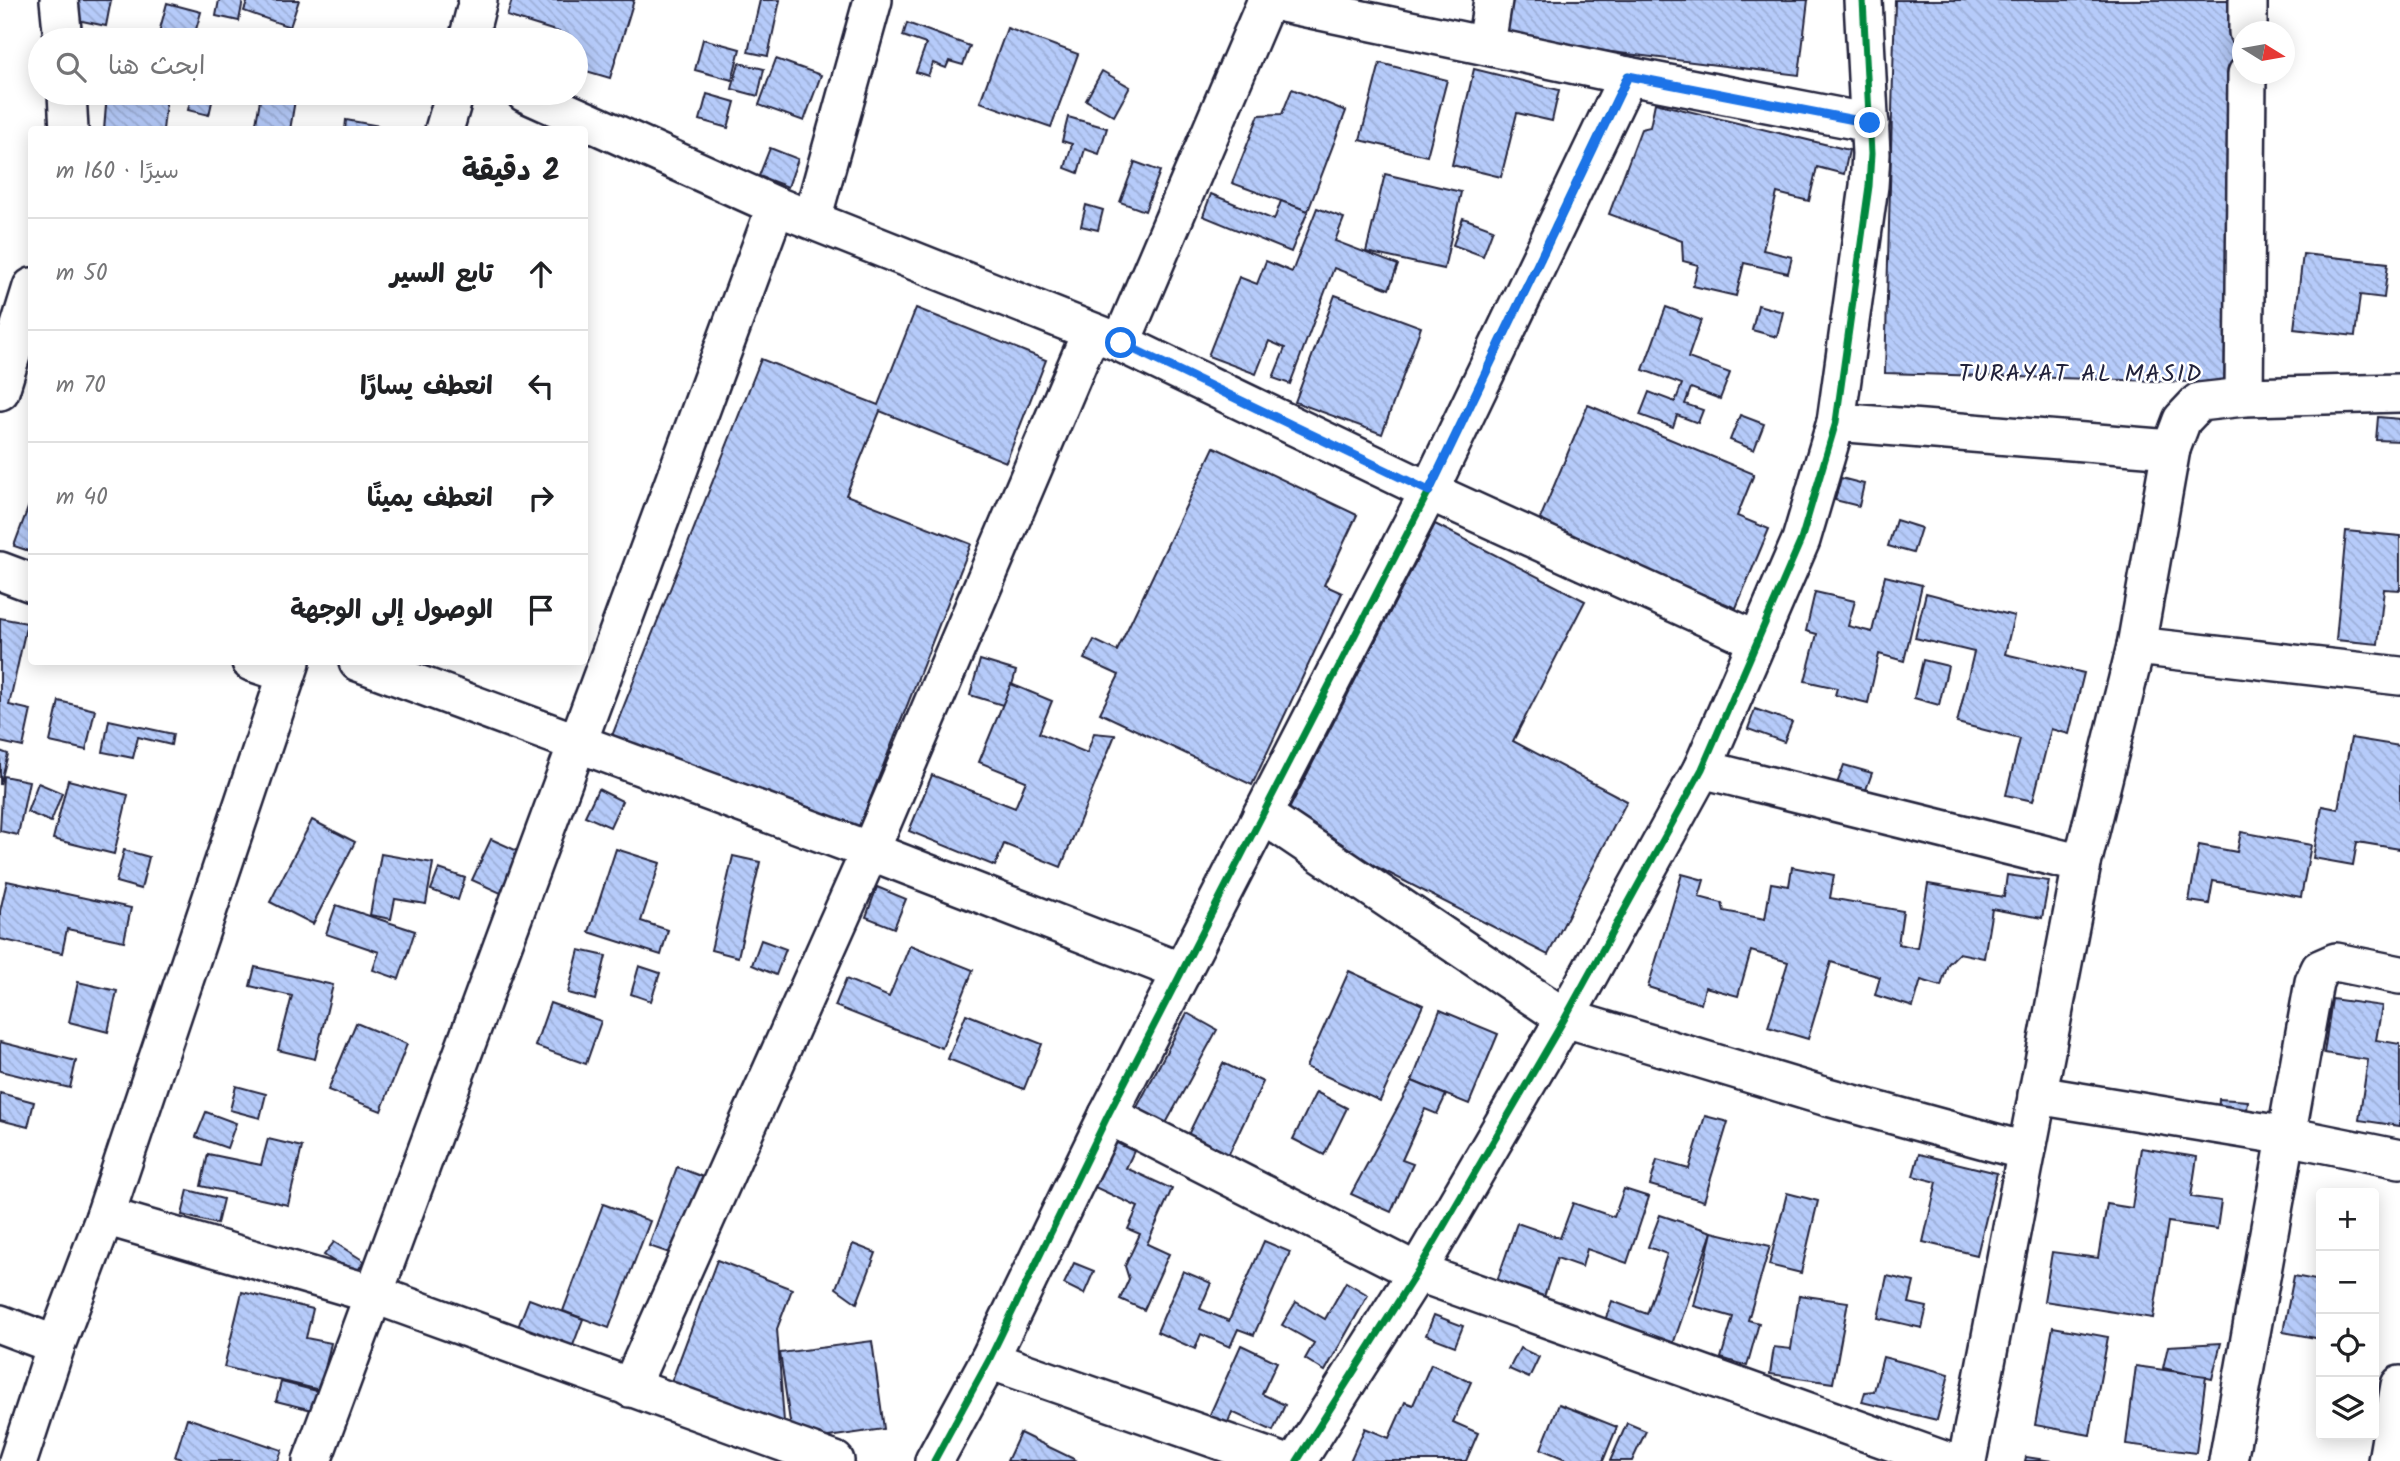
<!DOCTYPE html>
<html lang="ar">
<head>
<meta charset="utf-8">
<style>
  body { margin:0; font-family:Kalam,"Playpen Sans Arabic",sans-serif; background:#f6f6f6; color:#202124; direction:rtl }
  .controls { position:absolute; right:21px; bottom:21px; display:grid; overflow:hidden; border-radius:7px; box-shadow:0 4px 18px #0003 }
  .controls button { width:63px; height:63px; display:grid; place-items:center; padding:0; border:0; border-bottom:2px solid #e0e0e0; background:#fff; color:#202124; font:35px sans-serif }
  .compass { position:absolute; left:2232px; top:21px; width:63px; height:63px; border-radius:50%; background:#fff; box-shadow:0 4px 18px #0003; rotate:101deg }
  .stop { position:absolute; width:21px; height:21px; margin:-16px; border:5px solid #1a73e8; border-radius:50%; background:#fff }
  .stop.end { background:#1a73e8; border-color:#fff; box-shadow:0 2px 7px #0008 }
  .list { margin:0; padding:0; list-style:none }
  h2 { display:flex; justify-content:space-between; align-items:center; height:91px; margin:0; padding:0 28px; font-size:30px }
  h2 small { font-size:23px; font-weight:400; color:#757577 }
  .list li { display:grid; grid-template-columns:46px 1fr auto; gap:21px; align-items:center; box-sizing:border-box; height:112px; padding:0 28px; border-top:2px solid #e0e0e0 }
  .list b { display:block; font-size:26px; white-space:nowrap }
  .list em { font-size:23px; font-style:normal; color:#757577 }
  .icon { flex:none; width:38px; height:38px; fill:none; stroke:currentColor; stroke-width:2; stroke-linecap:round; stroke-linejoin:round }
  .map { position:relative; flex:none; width:2400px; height:1461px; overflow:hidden; direction:ltr }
  .search { position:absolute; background:#fff; box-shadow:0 4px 18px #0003; left:28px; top:28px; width:560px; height:77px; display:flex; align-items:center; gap:18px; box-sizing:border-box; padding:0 24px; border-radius:38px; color:#757577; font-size:26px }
  .panel { position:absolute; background:#fff; box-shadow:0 4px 18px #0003; left:28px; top:126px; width:560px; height:539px; border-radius:7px; direction:rtl }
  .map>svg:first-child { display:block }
  .building { fill:url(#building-back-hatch); stroke:#22223b; stroke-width:2 }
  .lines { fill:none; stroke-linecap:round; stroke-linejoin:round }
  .street-casing { stroke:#22223b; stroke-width:42 }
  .street { stroke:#fff; stroke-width:37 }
  .cycleway-casing { stroke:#fff; stroke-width:11 }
  .cycleway { stroke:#00873e; stroke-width:7 }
  .route { stroke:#1a73e8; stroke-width:9 }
  .labels { text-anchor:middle; stroke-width:5; stroke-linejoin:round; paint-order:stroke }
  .quarter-label { font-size:24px; letter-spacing:2px; fill:#22223b; stroke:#fff }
</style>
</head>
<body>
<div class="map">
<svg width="2400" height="1461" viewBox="0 0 2400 1461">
  <defs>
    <pattern id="building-back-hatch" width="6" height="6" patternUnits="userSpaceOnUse" patternTransform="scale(1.75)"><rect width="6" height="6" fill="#b6cbfa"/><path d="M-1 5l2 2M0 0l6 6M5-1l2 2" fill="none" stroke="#9caed7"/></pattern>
  </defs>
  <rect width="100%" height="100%" fill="#fff"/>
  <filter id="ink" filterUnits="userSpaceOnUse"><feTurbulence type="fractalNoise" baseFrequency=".0143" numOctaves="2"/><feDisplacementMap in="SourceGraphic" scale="14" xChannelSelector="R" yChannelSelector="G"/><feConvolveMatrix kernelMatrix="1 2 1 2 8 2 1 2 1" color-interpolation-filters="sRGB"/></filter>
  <g filter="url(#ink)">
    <g class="building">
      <path d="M66,0H111L106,26L63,17Z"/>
      <path d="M219,0H243L239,21L216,16Z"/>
      <path d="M248,0H299L290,27L244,11Z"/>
      <path d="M512,0H634L610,78L576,68V40H563L565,34L507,16Z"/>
      <path d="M760,0H780L768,56L748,52Z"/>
      <path d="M1511,0H1808L1799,75L1506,39Z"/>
      <path d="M1895,0H2235L2224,383L1885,373Z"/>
      <path d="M167,3L201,12L193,40H157Z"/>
      <path d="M907,23L970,46L963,65L949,61L946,68L933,63L928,76L916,72L926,44L903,36Z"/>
      <path d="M1007,28L1078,54L1051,127L980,102Z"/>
      <path d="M703,39L740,49L732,80L695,70Z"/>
      <path d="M776,59L821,75L804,121L759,105Z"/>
      <path d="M739,63L764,69L758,96L732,89Z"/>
      <path d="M1380,63L1447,80L1427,156L1360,140Z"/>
      <path d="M1474,69L1559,90L1552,121L1517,113L1501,177L1452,165Z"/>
      <path d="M1102,71L1130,87L1114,116L1086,100Z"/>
      <path d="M1292,89L1346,111L1308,211L1232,183L1259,115L1282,114Z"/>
      <path d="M107,93H167L163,130H104Z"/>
      <path d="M192,93H214L209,115L188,110Z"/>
      <path d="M261,94L295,100L290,130L255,129Z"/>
      <path d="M707,94L735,102L728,128L700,120Z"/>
      <path d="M1655,103L1849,150L1844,174L1817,167L1809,201L1777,193L1763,250L1792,257L1788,273L1744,263L1736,296L1693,286L1698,265L1683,261L1682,241L1609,214L1641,129L1650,127Z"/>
      <path d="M1068,117L1107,128L1099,154L1085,149L1078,173L1065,168L1072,144L1062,141Z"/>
      <path d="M346,120L380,126V130H345Z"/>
      <path d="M770,148L798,159L788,187L759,176Z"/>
      <path d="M1135,162L1160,171L1145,211L1120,202Z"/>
      <path d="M1385,174L1461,192L1444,269L1366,252Z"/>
      <path d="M1211,194L1274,220L1281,201L1308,211L1291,252L1203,216Z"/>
      <path d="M1086,205L1103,210L1098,230L1081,226Z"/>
      <path d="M1317,208L1344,218L1335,241L1398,265L1389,289L1334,268L1290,384L1273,378L1285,348L1269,341L1256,374L1208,356L1239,277L1257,284L1266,261L1292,272Z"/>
      <path d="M1463,218L1493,229L1483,256L1453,245Z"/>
      <path d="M2303,254L2388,263L2384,298L2360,295L2355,336L2294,329Z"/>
      <path d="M1335,295L1421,327L1382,434L1295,402Z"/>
      <path d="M1758,305L1783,312L1777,337L1752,330Z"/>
      <path d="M1666,307L1701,320L1688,358L1730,373L1720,399L1691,388L1685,404L1703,410L1698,423L1677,415L1673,427L1640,415L1649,392L1675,402L1682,384L1643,370Z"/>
      <path d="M916,308L1046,360L1006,462L880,411L846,495L971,544L857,832L612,736L761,359L878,405Z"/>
      <path d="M1588,405L1754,474L1737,516L1769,529L1736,608L1537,526Z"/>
      <path d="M1740,415L1764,424L1754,450L1730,440Z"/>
      <path d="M2378,417L2400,419V441L2376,440Z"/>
      <path d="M1214,447L1357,515L1324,585L1342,593L1252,785L1100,713L1119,675L1084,659L1094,640L1117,651Z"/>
      <path d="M1841,478L1864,484L1859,506L1835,500Z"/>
      <path d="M32,497V552L14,546Z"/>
      <path d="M1896,520L1921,528L1913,553L1888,546Z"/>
      <path d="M1435,524L1585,601L1513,741L1627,801L1548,955L1284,819Z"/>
      <path d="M2346,531L2400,536V590L2384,589L2378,644L2336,640Z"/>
      <path d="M1885,576L1922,585L1904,661L1879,654L1868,703L1835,695L1837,688L1805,681L1817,634L1806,631L1815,592L1855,601L1848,626L1872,632Z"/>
      <path d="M1926,593L2014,616L2005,654L2084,673L2069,734L2051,729L2033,801L2006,795L2020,739L1957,723L1974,652L1915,638Z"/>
      <path d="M0,618L27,623L9,705L31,710L23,747L0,742Z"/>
      <path d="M980,660L1016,671L1006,706L970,695Z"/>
      <path d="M1923,660L1948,666L1939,705L1914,698Z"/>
      <path d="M1011,684L1052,701L1039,733L1087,753L1094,733L1115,735L1061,867L1004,844L995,866L909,831L932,775L1015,808L1026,781L979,762Z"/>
      <path d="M59,701L95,710L86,750L50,742Z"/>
      <path d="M1755,709L1792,722L1784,742L1748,729Z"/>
      <path d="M109,720L173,734L171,745L138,737L133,758L103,752Z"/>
      <path d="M2351,738L2400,746V849L2357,842L2353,865L2313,858L2322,806L2338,809Z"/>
      <path d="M0,751L8,754L0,785Z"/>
      <path d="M1844,765L1872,773L1863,798L1835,789Z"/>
      <path d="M3,776L29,781L18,835L0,831Z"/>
      <path d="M68,780L128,795L114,854L53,839Z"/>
      <path d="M38,783L62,793L51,822L27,812Z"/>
      <path d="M598,789L622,801L610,827L585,816Z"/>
      <path d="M312,820L355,842L313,924L270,902Z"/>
      <path d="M2241,832L2311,845L2301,897L2213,881L2209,904L2189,901L2199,845L2237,852Z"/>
      <path d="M491,839L522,853L503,894L472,880Z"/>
      <path d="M616,849L660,863L641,921L668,930L661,955L589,932Z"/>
      <path d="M124,850L149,857L141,889L116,882Z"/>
      <path d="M381,854L433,863L426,904L395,899L391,919L370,915Z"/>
      <path d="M733,856L760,862L738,957L711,950Z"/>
      <path d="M1792,867L1834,875L1830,898L1903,911L1898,944L1917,948L1928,884L2004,897L2007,875L2049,881L2042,918L1992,909L1984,958L1959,953L1948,964L1941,986L1921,980L1913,1007L1875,995L1880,977L1831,962L1808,1039L1768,1027L1788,962L1751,951L1738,996L1705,987L1701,1004L1648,987L1682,874L1704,880L1699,897L1722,903L1724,911L1765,919L1771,883L1789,886Z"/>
      <path d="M439,869L465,878L458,900L431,890Z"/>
      <path d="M7,881L131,908L124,941L67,929L62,953L0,939V911Z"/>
      <path d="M877,887L906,899L894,928L866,917Z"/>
      <path d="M336,905L415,931L399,979L373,970L379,952L326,934Z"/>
      <path d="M761,940L786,949L776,975L752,965Z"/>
      <path d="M910,945L973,970L942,1048L835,1006L846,979L889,997Z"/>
      <path d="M579,950L606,956L595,1000L568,993Z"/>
      <path d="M639,966L660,973L651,1001L631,994Z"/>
      <path d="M255,967L333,985L315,1059L278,1050L292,996L250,986Z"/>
      <path d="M1349,971L1423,1005L1380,1101L1306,1067Z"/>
      <path d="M78,982L117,991L108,1032L69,1022Z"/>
      <path d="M2332,999L2382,1006L2376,1040L2400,1044V1126L2359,1120L2368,1060L2324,1053Z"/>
      <path d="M550,1003L601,1021L586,1064L535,1046Z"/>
      <path d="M1440,1010L1498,1034L1469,1104L1412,1081Z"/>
      <path d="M1187,1013L1217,1030L1164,1127L1135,1111Z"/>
      <path d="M966,1014L1042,1044L1024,1089L948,1059Z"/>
      <path d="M356,1023L407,1044L381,1111L328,1090Z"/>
      <path d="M0,1042L76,1061L70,1088L0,1071Z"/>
      <path d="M1223,1063L1263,1082L1226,1160L1185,1141Z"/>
      <path d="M1412,1081L1446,1095L1437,1114L1425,1109L1402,1160L1413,1164L1391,1212L1351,1194Z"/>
      <path d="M236,1086L266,1094L260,1118L230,1110Z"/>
      <path d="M1316,1092L1347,1108L1324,1155L1293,1139Z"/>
      <path d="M0,1093L34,1102L28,1127L0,1120Z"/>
      <path d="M2219,1099L2248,1101L2246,1119L2218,1115Z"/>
      <path d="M206,1112L236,1123L227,1148L196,1137Z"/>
      <path d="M1705,1116L1728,1122L1704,1201L1650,1185L1657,1160L1689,1169Z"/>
      <path d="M1104,1137L1134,1151L1126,1168L1172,1189L1147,1244L1169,1254L1144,1310L1120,1299L1129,1279L1125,1266L1140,1234L1128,1229L1138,1207L1084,1182Z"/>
      <path d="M268,1139L302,1147L288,1205L201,1186L208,1154L261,1165Z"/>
      <path d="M2141,1148L2197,1157L2191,1197L2221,1201L2217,1229L2168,1222L2153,1318L2044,1301L2052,1252L2098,1258L2107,1204L2132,1208Z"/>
      <path d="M1919,1154L1997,1173L1977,1255L1923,1242L1937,1182L1913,1176Z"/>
      <path d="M677,1167L706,1178L678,1256L649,1246Z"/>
      <path d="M1624,1189L1649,1197L1627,1263L1587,1249L1582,1267L1557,1258L1544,1297L1497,1281L1517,1223L1560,1238L1573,1203L1614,1217Z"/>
      <path d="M188,1190L223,1199L217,1224L182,1215Z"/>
      <path d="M1787,1193L1818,1201L1801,1273L1769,1265Z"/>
      <path d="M603,1204L650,1221L609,1328L563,1311Z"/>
      <path d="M1660,1215L1712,1232L1671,1350L1603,1326L1612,1301L1647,1314L1667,1254L1648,1247Z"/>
      <path d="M1712,1232L1770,1246L1748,1320L1759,1323L1747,1366L1721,1358L1733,1317L1694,1306Z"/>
      <path d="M1264,1241L1290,1252L1254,1335L1238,1329L1230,1347L1201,1334L1195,1349L1157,1332L1183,1271L1211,1283L1200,1309L1229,1321Z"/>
      <path d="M334,1242L364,1261L355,1275L324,1255Z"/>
      <path d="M853,1244L876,1253L857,1303L836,1288Z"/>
      <path d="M717,1260L792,1289L777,1329L785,1435L668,1391Z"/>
      <path d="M1074,1263L1094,1271L1084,1294L1064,1284Z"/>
      <path d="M1887,1276L1914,1282L1909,1303L1927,1307L1922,1328L1878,1318Z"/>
      <path d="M2294,1276L2321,1281V1339L2283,1332Z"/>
      <path d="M1346,1282L1368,1295L1325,1371L1305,1359L1314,1343L1282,1325L1296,1302L1325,1319Z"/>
      <path d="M242,1292L313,1309L306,1338L331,1343L320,1390L224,1367Z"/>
      <path d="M1799,1295L1848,1302L1833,1383L1770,1374L1774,1347L1791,1349Z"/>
      <path d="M529,1299L583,1319L567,1361L513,1340Z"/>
      <path d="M1434,1315L1463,1326L1455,1346L1426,1335Z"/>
      <path d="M2053,1327L2108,1337L2090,1435L2035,1425Z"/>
      <path d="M872,1341L884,1429L793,1442L780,1353Z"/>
      <path d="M2221,1343L2212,1379L2163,1368L2168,1346Z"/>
      <path d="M1241,1345L1277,1362L1262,1394L1285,1405L1273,1431L1232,1412L1225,1430L1207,1421Z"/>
      <path d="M1520,1348L1539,1357L1529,1378L1509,1369Z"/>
      <path d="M1883,1357L1949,1374L1937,1420L1862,1402L1865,1392L1874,1391Z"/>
      <path d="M1431,1364L1471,1382L1453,1422L1478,1433L1466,1461H1350L1365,1428L1389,1438L1405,1402L1413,1405Z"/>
      <path d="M2136,1366L2206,1376L2196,1453L2126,1444Z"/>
      <path d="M281,1382L317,1391L312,1410L276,1401Z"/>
      <path d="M1559,1404L1617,1427L1603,1461H1570L1541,1449Z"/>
      <path d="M187,1418L282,1450L278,1461H188L175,1457Z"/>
      <path d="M1627,1423L1646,1431L1632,1461H1610Z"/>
      <path d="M1020,1433L1076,1460L1075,1461H1007Z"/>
      <path d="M2026,1457L2052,1461H2025Z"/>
    </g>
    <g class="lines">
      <g class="street-casing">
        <g id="street">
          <path d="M59,0L63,40"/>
          <path d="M1268,0L1628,76L1870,123"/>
          <path d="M2248,32V0"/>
          <path d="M468,40L478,0"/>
          <path d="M1486,44L1493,0"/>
          <path d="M67,93L69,130"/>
          <path d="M525,93L776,206L1121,343L1429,491L1758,641"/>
          <path d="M444,130L455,93"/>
          <path d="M812,219L873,0"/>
          <path d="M1121,343L1267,0"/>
          <path d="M0,391L32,287"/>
          <path d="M2244,397L2247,74"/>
          <path d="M1836,422L2171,449L2182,420L2199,402L2244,397L2400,393"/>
          <path d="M0,571L32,583"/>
          <path d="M2136,646L2400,676"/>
          <path d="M251,662L287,674"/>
          <path d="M358,662L870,851L1182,972"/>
          <path d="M1702,769L2082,864"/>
          <path d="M1262,814L1565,1018L1824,1096L2025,1151"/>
          <path d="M2037,1095L2287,1136L2400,1159"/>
          <path d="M1108,1115L1417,1272L1946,1461"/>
          <path d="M105,1216L373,1294L835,1461"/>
          <path d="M0,1324L56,1345"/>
          <path d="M989,1360L1279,1461"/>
          <path d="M630,1388L870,851L1091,332"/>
          <path d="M18,1461L56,1345L105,1216L291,662"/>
          <path d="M312,1461L776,206"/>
          <path d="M934,1461L989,1360L1108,1115L1429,491L1628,76"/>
          <path d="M1297,1461L1417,1272L1565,1018L1702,769L1801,540L1836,422L1869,186L1871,154L1863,0"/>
          <path d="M1967,1461L2082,864L2136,646L2171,449"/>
          <path d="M2228,1461L2314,982L2320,969L2336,962L2400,975"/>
          <path d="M2387,1461L2400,1385"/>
        </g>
      </g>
      <use href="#street" class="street"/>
      <g class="cycleway-casing">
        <g id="cycleway">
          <path d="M934,1461L989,1360L1108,1115L1429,491L1628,76"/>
          <path d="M1297,1461L1417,1272L1565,1018L1702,769L1801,540L1836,422L1869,186L1871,154L1863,0"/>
        </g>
      </g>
      <use href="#cycleway" class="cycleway"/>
    </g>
  </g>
  <g class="lines" filter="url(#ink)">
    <path class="route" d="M1121,343L1429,491L1628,76L1870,123"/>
  </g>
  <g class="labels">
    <g class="quarter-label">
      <text x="2081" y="381">TURAYAT AL MASID</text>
    </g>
  </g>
</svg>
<div class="controls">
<button>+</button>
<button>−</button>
<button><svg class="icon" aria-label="locate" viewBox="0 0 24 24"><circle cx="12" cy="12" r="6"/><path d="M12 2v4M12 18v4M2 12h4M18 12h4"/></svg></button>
<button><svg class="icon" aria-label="layers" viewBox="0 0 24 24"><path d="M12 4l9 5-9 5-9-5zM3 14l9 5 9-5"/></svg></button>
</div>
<svg class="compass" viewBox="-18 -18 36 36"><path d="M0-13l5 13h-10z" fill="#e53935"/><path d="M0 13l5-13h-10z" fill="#757577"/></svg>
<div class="stop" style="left:1121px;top:343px"></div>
<div class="stop end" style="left:1870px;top:123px"></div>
<div class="search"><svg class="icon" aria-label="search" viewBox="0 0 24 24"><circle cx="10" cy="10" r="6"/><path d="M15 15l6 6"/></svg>ابحث هنا</div>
<section class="panel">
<h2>2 دقيقة<small>سيرًا · 160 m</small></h2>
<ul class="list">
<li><svg class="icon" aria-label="ahead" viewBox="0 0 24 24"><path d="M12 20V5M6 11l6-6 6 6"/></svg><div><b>تابع السير</b></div><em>50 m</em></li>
<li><svg class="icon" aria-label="left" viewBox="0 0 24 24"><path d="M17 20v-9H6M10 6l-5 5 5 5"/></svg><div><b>انعطف يسارًا</b></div><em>70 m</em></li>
<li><svg class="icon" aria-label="right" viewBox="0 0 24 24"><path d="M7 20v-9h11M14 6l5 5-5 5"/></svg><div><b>انعطف يمينًا</b></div><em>40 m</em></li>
<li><svg class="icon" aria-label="arrive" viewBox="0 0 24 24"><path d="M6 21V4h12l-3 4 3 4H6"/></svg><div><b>الوصول إلى الوجهة</b></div></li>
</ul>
</section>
</div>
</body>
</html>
